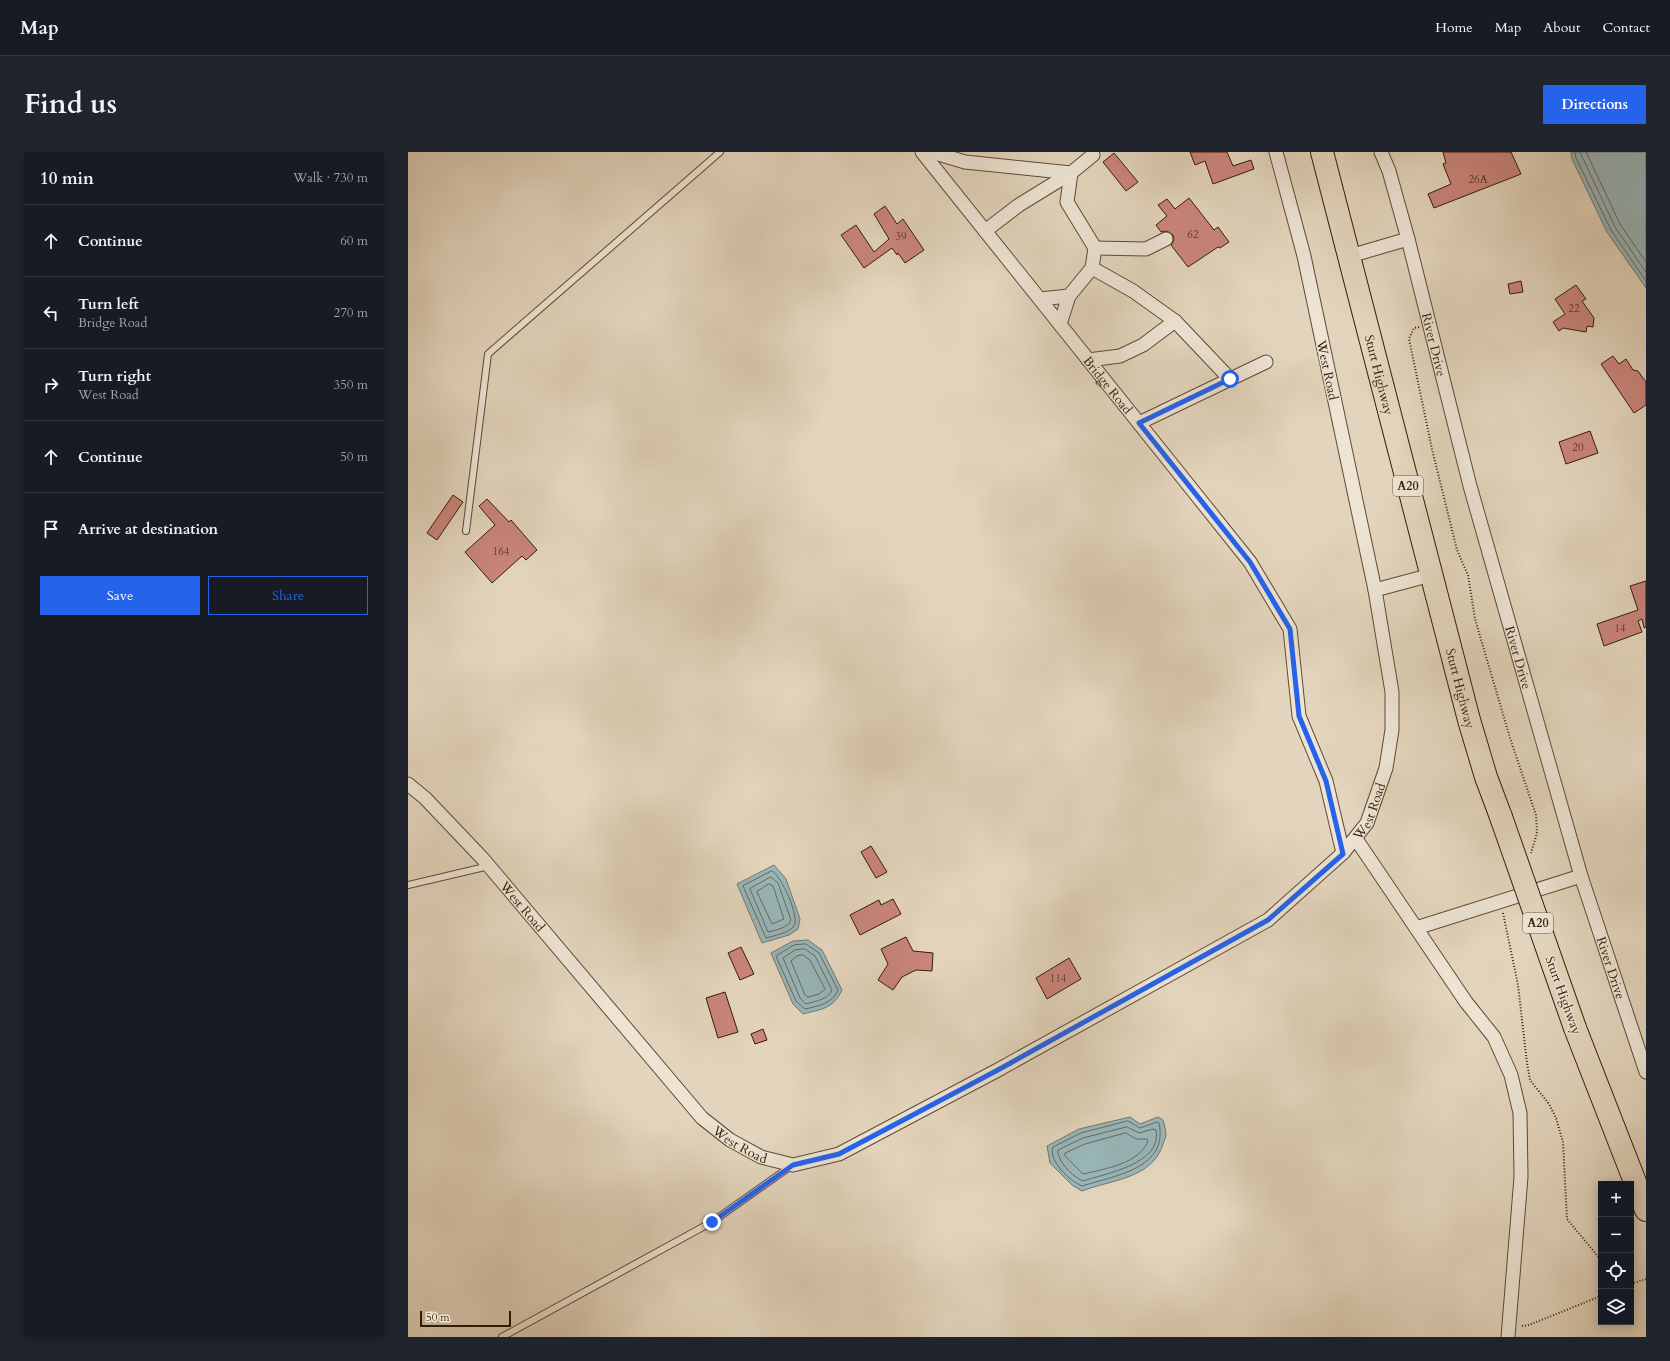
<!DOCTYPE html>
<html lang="en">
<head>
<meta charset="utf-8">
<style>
  body { margin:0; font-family:Cardo,serif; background:#20242c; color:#f1f3f6 }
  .controls { position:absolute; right:12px; bottom:12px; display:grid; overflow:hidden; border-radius:0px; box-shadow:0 2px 10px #0003 }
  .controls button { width:36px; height:36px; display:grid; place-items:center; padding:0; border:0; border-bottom:1px solid #363941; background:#171b24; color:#f1f3f6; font:20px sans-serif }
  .scale { position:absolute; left:12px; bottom:10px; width:91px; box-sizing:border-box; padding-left:4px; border:2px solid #331c06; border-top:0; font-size:11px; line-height:14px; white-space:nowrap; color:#331c06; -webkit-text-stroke:3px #ede4d4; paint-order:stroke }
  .stop { position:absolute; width:12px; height:12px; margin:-9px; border:3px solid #2563eb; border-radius:50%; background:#fff }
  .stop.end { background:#2563eb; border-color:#fff; box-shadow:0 1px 4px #0008 }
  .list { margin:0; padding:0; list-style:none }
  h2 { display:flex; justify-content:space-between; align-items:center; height:52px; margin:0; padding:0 16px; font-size:17px }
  h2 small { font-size:13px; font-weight:400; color:#9ea1a6 }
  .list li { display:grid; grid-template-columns:26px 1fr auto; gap:12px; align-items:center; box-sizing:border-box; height:72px; padding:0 16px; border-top:1px solid #363941 }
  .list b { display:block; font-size:15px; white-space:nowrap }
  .list p { margin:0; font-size:13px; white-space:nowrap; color:#9ea1a6 }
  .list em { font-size:13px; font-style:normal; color:#9ea1a6 }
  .actions { display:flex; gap:8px; padding:12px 16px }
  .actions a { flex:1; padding:9px 0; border:1px solid #2563eb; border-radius:0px; text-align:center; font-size:14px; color:#2563eb }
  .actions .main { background:#2563eb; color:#fff }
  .icon { flex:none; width:22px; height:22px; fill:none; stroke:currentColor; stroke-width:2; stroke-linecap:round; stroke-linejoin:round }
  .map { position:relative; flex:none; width:1238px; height:1185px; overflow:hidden; border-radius:0px }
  header { display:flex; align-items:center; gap:24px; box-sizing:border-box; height:56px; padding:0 20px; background:#171b24; border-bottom:1px solid #363941 }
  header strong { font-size:19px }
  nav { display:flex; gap:22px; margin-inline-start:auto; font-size:14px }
  .intro { display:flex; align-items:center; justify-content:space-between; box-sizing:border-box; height:96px; padding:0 24px }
  h1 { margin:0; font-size:28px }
  .button { padding:10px 18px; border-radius:0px; background:#2563eb; color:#fff; font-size:14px; font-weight:700 }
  main { display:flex; gap:24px; padding:0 24px }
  aside { flex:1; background:#171b24; border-radius:0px; box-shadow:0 2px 10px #0003 }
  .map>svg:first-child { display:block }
  .water { fill:#98b6b9; stroke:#707871 }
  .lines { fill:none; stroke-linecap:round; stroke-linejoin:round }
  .shore { stroke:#666960; stroke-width:1 }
  .building { fill:#ca857b; stroke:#331c06 }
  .service-casing { stroke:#5f4a34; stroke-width:8 }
  .minor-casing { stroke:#5f4a34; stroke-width:15 }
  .trunk-casing { stroke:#331c06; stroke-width:24 }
  .path { stroke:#331c06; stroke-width:2; stroke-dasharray:1 2; stroke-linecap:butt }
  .service { stroke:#ede4d4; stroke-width:6 }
  .minor { stroke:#ede4d4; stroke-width:13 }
  .trunk { stroke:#e3d5bd; stroke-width:22 }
  .trunk-bridge-casing { stroke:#331c06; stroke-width:24; stroke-linecap:butt }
  .trunk-bridge { stroke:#e3d5bd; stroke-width:22 }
  .route { stroke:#2563eb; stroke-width:5 }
  .labels { text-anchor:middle; stroke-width:3; stroke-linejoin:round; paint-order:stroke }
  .number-label { font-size:11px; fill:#593623 }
  .shield { fill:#ede4d4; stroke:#6b5844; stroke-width:1 }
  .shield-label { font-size:12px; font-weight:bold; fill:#331c06 }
  .street-label { font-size:13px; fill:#331c06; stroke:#ede4d4 }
</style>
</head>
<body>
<header>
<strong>Map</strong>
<nav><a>Home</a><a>Map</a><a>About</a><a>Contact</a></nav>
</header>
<div class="intro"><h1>Find us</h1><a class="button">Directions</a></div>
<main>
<aside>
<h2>10 min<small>Walk · 730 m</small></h2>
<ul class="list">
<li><svg class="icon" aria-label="ahead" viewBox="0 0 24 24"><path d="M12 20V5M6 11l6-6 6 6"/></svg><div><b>Continue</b></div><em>60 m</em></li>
<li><svg class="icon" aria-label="left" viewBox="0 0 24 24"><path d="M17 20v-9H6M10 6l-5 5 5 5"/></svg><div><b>Turn left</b><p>Bridge Road</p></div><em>270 m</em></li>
<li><svg class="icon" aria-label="right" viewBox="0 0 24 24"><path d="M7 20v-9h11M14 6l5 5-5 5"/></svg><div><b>Turn right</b><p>West Road</p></div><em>350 m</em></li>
<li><svg class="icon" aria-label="ahead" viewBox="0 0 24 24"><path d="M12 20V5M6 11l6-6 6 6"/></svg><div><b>Continue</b></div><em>50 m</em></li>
<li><svg class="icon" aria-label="arrive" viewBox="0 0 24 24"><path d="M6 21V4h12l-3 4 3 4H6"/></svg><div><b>Arrive at destination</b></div></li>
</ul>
<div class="actions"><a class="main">Save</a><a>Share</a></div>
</aside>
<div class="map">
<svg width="1238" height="1185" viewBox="0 0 1238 1185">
  <rect width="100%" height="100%" fill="#e3d5bd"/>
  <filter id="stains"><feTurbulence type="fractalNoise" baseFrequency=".005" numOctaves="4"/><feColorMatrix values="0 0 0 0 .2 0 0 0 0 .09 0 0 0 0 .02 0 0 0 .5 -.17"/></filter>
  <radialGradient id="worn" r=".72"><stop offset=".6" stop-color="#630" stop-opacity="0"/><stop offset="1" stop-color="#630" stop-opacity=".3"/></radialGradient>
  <g class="water">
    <path d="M1163,0H1238V136L1199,80L1164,7Z"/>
    <path d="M366,713L378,727L392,767L390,777L381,783L354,791L329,732Z"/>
    <path d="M400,788L414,798L434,838C425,857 414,857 395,862L385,852L363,801L385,789Z"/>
    <path d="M722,965L732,972L750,965L755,968C756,972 758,978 758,983C758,986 755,991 754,995C742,1027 702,1028 674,1039L664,1033L642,1011L639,994L671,977Z"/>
  </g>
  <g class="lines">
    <g class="shore">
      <path d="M1167,0L1168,6L1203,78L1238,129"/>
      <path d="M1172,0L1207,75L1238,120"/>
      <path d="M1178,0L1212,72L1238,110"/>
      <path d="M364,719C373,723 392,765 386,774C381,781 365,784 358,786L335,734Z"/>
      <path d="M363,725L370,731L383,768C380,776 368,778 360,780L342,737Z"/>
      <path d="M361,732L365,734L376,767L364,772L349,740Z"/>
      <path d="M398,792L411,801L430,838C424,852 410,854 397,857L388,849L368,804L386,793Z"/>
      <path d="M397,797L407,804L424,838C420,848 407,849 398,852L392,846L375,806L387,798Z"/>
      <path d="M395,803L402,808L417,837L411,842L400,845L397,843L383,809L389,804Z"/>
      <path d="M720,969L732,976L749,970L751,971C761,1017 705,1024 674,1034C662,1029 640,1009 645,995L673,981Z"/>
      <path d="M719,975L731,981L745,977L748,978C755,1012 696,1022 675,1029C665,1025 649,1009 650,998L675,986Z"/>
      <path d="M718,981L728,987H739L740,989C731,1012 696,1017 675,1022L657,1004V1001L677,992Z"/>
    </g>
  </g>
  <g class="building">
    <path d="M782,0H819L825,14L843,8L846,17L805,32L797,9L787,13Z"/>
    <path d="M1035,0H1103L1113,22L1026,56L1020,42L1043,32L1035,12L1038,11Z"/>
    <path d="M706,1L730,30L718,39L695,10Z"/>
    <path d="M781,46L806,78L810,75L821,90L812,96L810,95L780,115L763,93L766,88L765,83L759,79L753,80L748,73L759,64L750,53L759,47L767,57Z"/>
    <path d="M477,54L489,72L495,67L516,98L497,111L490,101L489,103L484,96L456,116L433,83L448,73L466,100L481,87L466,62Z"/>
    <path d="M1113,129L1115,140L1102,142L1100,132Z"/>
    <path d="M1168,133L1178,147L1174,149L1186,166L1185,175L1179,174L1178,180L1155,176L1151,179L1145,170L1157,162L1147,147Z"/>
    <path d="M1205,204L1211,212L1218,207L1225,218L1230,219L1238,230V253L1226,261L1193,212Z"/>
    <path d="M1182,279L1190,301L1158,312L1151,290Z"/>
    <path d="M45,343L55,350L29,388L19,381Z"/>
    <path d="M79,347L101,370L103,368L129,398L118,408L114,404L84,431L57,400L87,373L71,354Z"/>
    <path d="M1238,429V475L1236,476L1234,467L1230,469L1234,480L1196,494L1189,472L1230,458L1222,434Z"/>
    <path d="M463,694L479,720L468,726L453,700Z"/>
    <path d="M485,747L493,762L452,783L442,763L471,748L473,753Z"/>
    <path d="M498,785L505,799L525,801L524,819L508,818L494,825L485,838L470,828L480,812L473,797Z"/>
    <path d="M333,795L346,822L332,828L320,801Z"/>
    <path d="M661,806L673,827L639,847L628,826Z"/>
    <path d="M317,840L330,880L310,886L298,846Z"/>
    <path d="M355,877L359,888L347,892L343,882Z"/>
  </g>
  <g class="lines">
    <g class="service-casing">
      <g id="service">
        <path d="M58,379L80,202L312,0"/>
        <path d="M0,733L81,714"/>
        <path d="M94,1185L304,1070L383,1014"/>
      </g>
    </g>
    <g class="minor-casing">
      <g id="minor">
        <path id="s1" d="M514,0L842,410L882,477L891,564L918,629L935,701"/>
        <path d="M524,0L557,10L663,21L685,3"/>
        <path id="s2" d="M973,0L981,19L1000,87L1062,334L1173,724L1238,920"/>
        <path d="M577,79L611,53L663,21"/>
        <path d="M687,96L738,97L758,87"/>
        <path d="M942,104L1000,87"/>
        <path d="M684,116L725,139L767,169L822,227"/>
        <path d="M632,147L661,144"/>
        <path d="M652,172L661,144L684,116L687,96L659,50L663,21"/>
        <path d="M680,208L712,204L735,193L767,169"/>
        <path d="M731,271L858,210"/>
        <path d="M967,438L1023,423"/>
        <path id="s3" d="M0,632L17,646L75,707L294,966L322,988L353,1005L385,1013L431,1002L588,919L860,768L935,701L959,671L978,616L984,578V540L967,438L896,104L868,0"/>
        <path d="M948,687L1058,850L1086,885L1103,923L1112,961L1113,1025L1100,1185"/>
        <path d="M1008,776L1173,724"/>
      </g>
    </g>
    <g class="trunk-casing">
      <g id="trunk">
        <path id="s4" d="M914,0L1061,568L1078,625L1093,665"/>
        <path d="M1167,876L1238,1058"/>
      </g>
    </g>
    <g class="path">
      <path d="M1011,175L1006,176L1001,187L1024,297L1049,398L1060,423L1067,467L1102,586L1128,663L1129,681L1123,701"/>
      <path d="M1095,761L1110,833L1119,911L1122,928L1141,952L1148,966L1155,990L1159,1067L1193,1108"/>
      <path d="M1223,1132L1238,1127"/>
      <path d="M1114,1174L1121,1173L1193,1144"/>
    </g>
    <use href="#service" class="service"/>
    <use href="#minor" class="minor"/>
    <use href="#trunk" class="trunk"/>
    <g class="trunk-bridge-casing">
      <path id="trunk-bridge" d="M1093,665L1167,876"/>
    </g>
    <use href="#trunk-bridge" class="trunk-bridge"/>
  </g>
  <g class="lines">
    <path class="route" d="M304,1070L385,1013L431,1002L588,919L860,768L935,702L918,629L891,564L882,477L842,410L731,271L822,227"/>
  </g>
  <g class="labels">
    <g class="number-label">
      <text x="1070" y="31">26A</text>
      <text x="785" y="86">62</text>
      <text x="493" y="88">39</text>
      <text x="1166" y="160">22</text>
      <text x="1170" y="299">20</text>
      <text x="93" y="403">164</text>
      <text x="1212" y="480">14</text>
      <text x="650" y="830">114</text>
    </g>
    <g class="shield">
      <rect x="985" y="324" width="30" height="20" rx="3"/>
      <rect x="1115" y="761" width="30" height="20" rx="3"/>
    </g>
    <g class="shield-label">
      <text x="1000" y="338">A20</text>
      <text x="1130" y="775">A20</text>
    </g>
    <g class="street-label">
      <text dy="5" stroke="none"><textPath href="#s2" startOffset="200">River Drive</textPath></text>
      <text transform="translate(920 218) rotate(78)" y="5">West Road</text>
      <text dy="5" stroke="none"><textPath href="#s4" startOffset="230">Sturt Highway</textPath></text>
      <text dy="5" stroke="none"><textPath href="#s1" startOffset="298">Bridge Road</textPath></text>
      <text dy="5" stroke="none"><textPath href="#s2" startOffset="524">River Drive</textPath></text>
      <text dy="5" stroke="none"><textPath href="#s4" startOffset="554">Sturt Highway</textPath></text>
      <text dy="5" stroke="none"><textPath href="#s3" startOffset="1236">West Road</textPath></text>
      <text dy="5" stroke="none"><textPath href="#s3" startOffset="168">West Road</textPath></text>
      <text dy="5" stroke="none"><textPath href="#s2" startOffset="848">River Drive</textPath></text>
      <text transform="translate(1156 843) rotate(70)" y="5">Sturt Highway</text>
      <text dy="5" stroke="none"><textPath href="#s3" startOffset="492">West Road</textPath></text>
    </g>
  </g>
  <rect width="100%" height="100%" filter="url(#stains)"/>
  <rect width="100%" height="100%" fill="url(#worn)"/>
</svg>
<div class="controls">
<button>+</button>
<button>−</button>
<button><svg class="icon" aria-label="locate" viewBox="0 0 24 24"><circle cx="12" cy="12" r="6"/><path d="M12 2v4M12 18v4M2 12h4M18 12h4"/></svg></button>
<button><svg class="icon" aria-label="layers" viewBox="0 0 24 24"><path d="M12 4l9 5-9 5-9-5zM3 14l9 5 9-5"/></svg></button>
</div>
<div class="scale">50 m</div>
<div class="stop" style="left:822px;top:227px"></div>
<div class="stop end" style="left:304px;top:1070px"></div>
</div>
</main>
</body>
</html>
